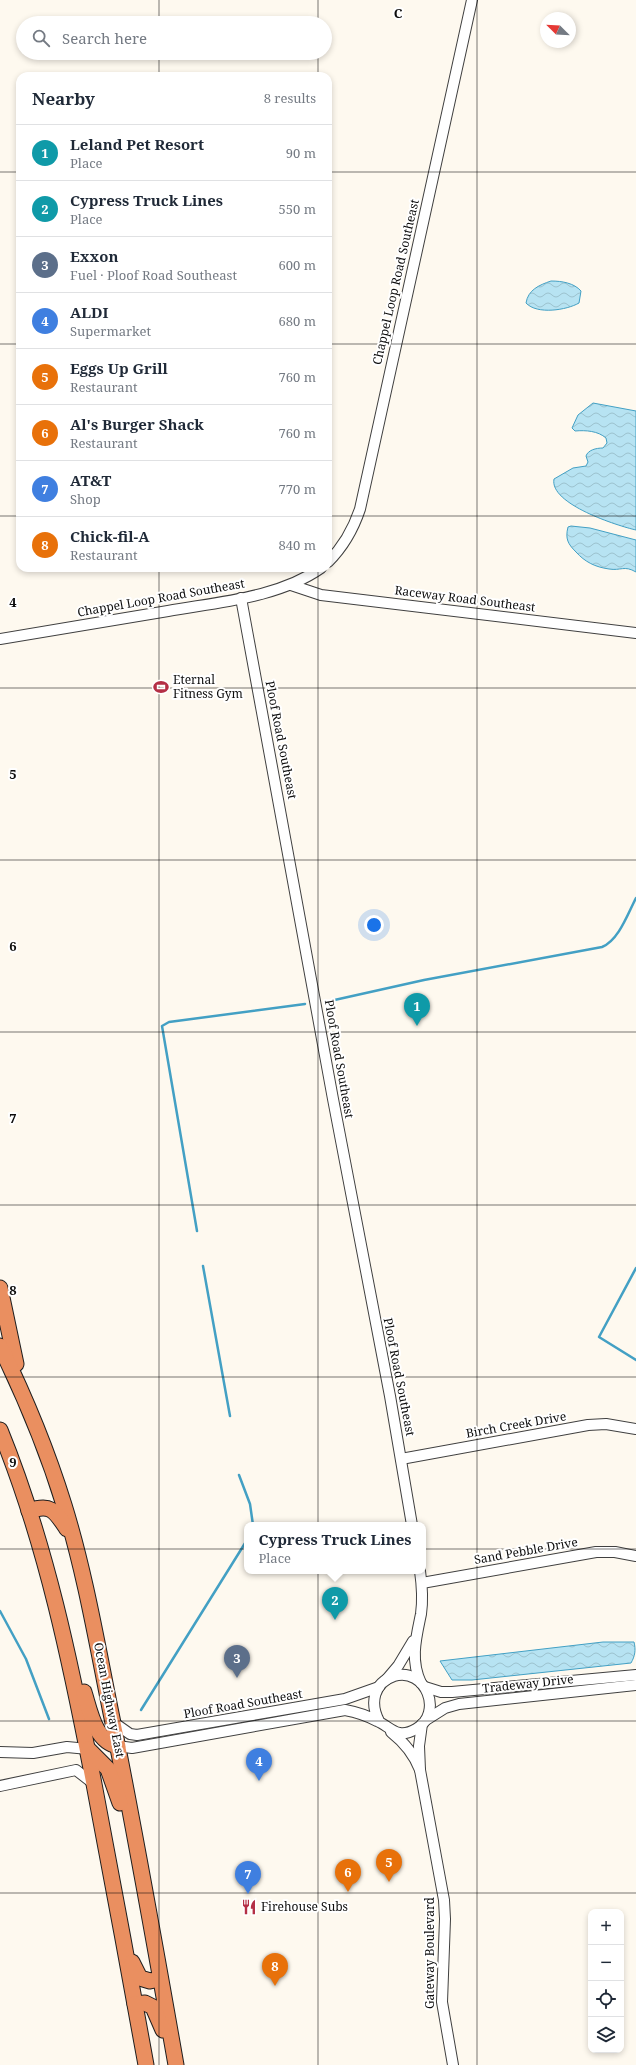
<!DOCTYPE html>
<html lang="en">
<head>
<meta charset="utf-8">
<style>
  body { margin:0; font-family:"Noto Serif",serif; background:#f6f6f7; color:#1f2937 }
  .controls { position:absolute; right:12px; bottom:12px; display:grid; overflow:hidden; border-radius:8px; box-shadow:0 2px 6px #0003 }
  .controls button { width:36px; height:36px; display:grid; place-items:center; padding:0; border:0; border-bottom:1px solid #e0e1e3; background:#fff; color:#1f2937; font:20px sans-serif }
  .compass { position:absolute; left:540px; top:12px; width:36px; height:36px; border-radius:50%; background:#fff; box-shadow:0 2px 6px #0003; rotate:294deg }
  .you { position:absolute; left:374px; top:925px; width:14px; height:14px; margin:-10px; border:3px solid #fff; border-radius:50%; background:#1a73e8; box-shadow:0 0 0 6px #1a73e833 }
  .badge { display:grid; place-items:center; width:26px; height:26px; border-radius:50%; background:#b42f45; color:#fff; font-size:13px; font-weight:700 }
  .pin { position:absolute; translate:-50% -33px; filter:drop-shadow(0 1px 2px #0008) }
  .pin::after { content:''; position:absolute; top:21px; width:14px; height:12px; background:inherit; clip-path:polygon(0 0,100% 0,50% 100%) }
  .popup { position:absolute; left:244px; top:1522px; width:182px; height:52px; box-sizing:border-box; display:grid; place-content:center; border-radius:8px; background:#fff; filter:drop-shadow(0 1px 3px #0005); font-size:13px; white-space:nowrap; color:#747a83 }
  .popup b { font-size:15px; color:#1f2937 }
  .popup::after { content:''; position:absolute; left:50%; top:100%; margin-left:-8px; border:8px solid transparent; border-top-color:#fff }
  .list { margin:0; padding:0; list-style:none }
  h2 { display:flex; justify-content:space-between; align-items:center; height:52px; margin:0; padding:0 16px; font-size:17px }
  h2 small { font-size:13px; font-weight:400; color:#747a83 }
  .list li { display:grid; grid-template-columns:26px 1fr auto; gap:12px; align-items:center; box-sizing:border-box; height:56px; padding:0 16px; border-top:1px solid #e0e1e3 }
  .list b { display:block; font-size:15px; white-space:nowrap }
  .list p { margin:0; font-size:13px; white-space:nowrap; color:#747a83 }
  .list em { font-size:13px; font-style:normal; color:#747a83 }
  .icon { flex:none; width:22px; height:22px; fill:none; stroke:currentColor; stroke-width:2; stroke-linecap:round; stroke-linejoin:round }
  .map { position:relative; flex:none; width:636px; height:2065px; overflow:hidden }
  .search { position:absolute; background:#fff; box-shadow:0 2px 6px #0003; left:16px; top:16px; width:316px; height:44px; display:flex; align-items:center; gap:10px; box-sizing:border-box; padding:0 14px; border-radius:22px; color:#747a83; font-size:15px }
  .panel { position:absolute; background:#fff; box-shadow:0 2px 6px #0003; left:16px; top:72px; width:316px; height:500px; border-radius:12px }
  .map>svg:first-child { display:block }
  .water { fill:url(#water-waves); stroke:#43a0c4 }
  .lines { fill:none; stroke-linecap:round; stroke-linejoin:round }
  .stream { stroke:#43a0c4; stroke-width:2.5 }
  .minor-casing { stroke:#404040; stroke-width:12 }
  .highway-casing { stroke:#1e1e1e; stroke-width:17 }
  .minor { stroke:#fff; stroke-width:10 }
  .highway { stroke:#ea8f60; stroke-width:15 }
  .grid { fill:none; stroke:#0d0d0d; stroke-width:1; stroke-opacity:0.55 }
  .labels { text-anchor:middle; stroke-width:4; stroke-linejoin:round; paint-order:stroke }
  .street-label { font-size:12px; fill:#0d0d0d; stroke:#fff }
  .poi-label { font-size:12px; fill:#0d0d0d; stroke:#fff; text-anchor:start }
  .grid-label { font-size:13px; text-anchor:middle; font-weight:bold; fill:#0d0d0d; stroke:#fff; stroke-width:4; stroke-linejoin:round; paint-order:stroke }
</style>
</head>
<body>
<div class="map">
<svg width="636" height="2065" viewBox="0 0 636 2065">
  <defs>
    <pattern id="water-waves" width="16" height="10" patternUnits="userSpaceOnUse"><rect width="16" height="10" fill="#b7e3f2"/><path d="M0 5q4-4 8 0t8 0" fill="none" stroke="#9cc2ce"/></pattern>
  </defs>
  <rect width="100%" height="100%" fill="#fef9ef"/>
  <g class="water">
    <path d="M551,281C562,281 574,283 581,291L579,303C567,310 537,315 526,303C528,290 539,285 551,281Z"/>
    <path d="M593,403L636,411V530C618,526 549,504 554,479L573,468L586,466L588,462L586,456C588,450 596,448 603,448L607,443L606,438C598,431 586,430 575,431L572,428L578,415Z"/>
    <path d="M571,526L590,528L636,540V572C624,565 621,571 609,569C595,567 585,562 576,552C568,544 565,539 568,527Z"/>
    <path d="M603,1642H634C636,1650 635,1656 631,1663L472,1680H452L440,1661Z"/>
  </g>
  <g class="lines">
    <g class="stream">
      <path d="M330,1001L424,980L602,947C619,940 628,913 636,898"/>
      <path d="M197,1231L162,1026L169,1022L305,1004"/>
      <path d="M203,1266L230,1416"/>
      <path d="M636,1268L599,1337L636,1360"/>
      <path d="M239,1475L250,1504L253,1525"/>
      <path d="M0,1611L26,1659L49,1719"/>
      <path d="M141,1710L247,1540"/>
    </g>
    <g class="minor-casing">
      <g id="minor">
        <path d="M328,562C344,546 353,530 360,509L472,0"/>
        <path d="M291,585L321,595L636,633"/>
        <path d="M241,598L333,1099L390,1396L412,1525"/>
        <path d="M0,639C56,630 112,620 168,611C218,602 278,598 321,568"/>
        <path d="M401,1459L588,1425L606,1424L636,1429"/>
        <path d="M420,1571C422,1585 423,1600 421,1614C416,1638 410,1660 421,1683"/>
        <path d="M422,1583L596,1552H615L636,1556"/>
        <path d="M387,1679L398,1666L413,1641"/>
        <path d="M425,1687L441,1692H452L636,1675"/>
        <path d="M426,1720L445,1708L459,1704L636,1685"/>
        <path d="M113,1722L130,1734L137,1735L345,1699L379,1687"/>
        <path d="M391,1732C405,1743 414,1754 420,1770L419,1746L422,1724"/>
        <path d="M118,1746L132,1748L345,1710C356,1712 366,1715 377,1721C391,1727 397,1740 416,1729C444,1713 426,1667 394,1676C373,1683 370,1704 379,1721"/>
        <path d="M0,1752L33,1753L67,1747L88,1749"/>
        <path d="M420,1770L444,1900L445,1919L442,2002L453,2065"/>
        <path d="M0,1786L76,1770L94,1784"/>
      </g>
    </g>
    <g class="highway-casing">
      <g id="highway">
        <path d="M0,1288L16,1364"/>
        <path d="M0,1346C25,1397 47,1450 64,1505C86,1576 98,1650 113,1723C136,1837 156,1951 176,2065"/>
        <path d="M0,1430C46,1543 71,1664 94,1784C112,1878 129,1971 146,2065"/>
        <path d="M29,1511C51,1503 55,1511 67,1529"/>
        <path d="M84,1692C90,1711 95,1742 118,1746"/>
        <path d="M88,1749L108,1769L120,1803"/>
        <path d="M132,1962L140,1978L150,1981L160,1979"/>
        <path d="M135,2004L145,2003L153,2007L163,2030"/>
      </g>
    </g>
    <use href="#minor" class="minor"/>
    <use href="#highway" class="highway"/>
  </g>
  <path class="grid" d="M159,0V23M318,0V23M477,0V2065M159,53V76M318,53V76M0,172H20M328,172H636M0,344H20M328,344H636M0,516H20M328,516H636M159,568V2065M318,568V2065M0,688H636M0,860H636M0,1032H636M0,1205H636M0,1377H636M0,1549H636M0,1721H636M0,1893H636"/>
  <defs>
    <g id="stadium-bare" transform="scale(1.2)"><path d="M0-5a6.5 5 0 1 0 0 10a6.5 5 0 1 0 0-10ZM-3.5-1.8h7v3.6h-7Z" fill="#b42f45" stroke="#fff" stroke-width="2.5" paint-order="stroke"/></g>
    <g id="restaurant-bare" transform="scale(1.2)"><path d="M-5-6h1v4h1v-4h1v4h1v-4h1v5L-1.5 .5V6h-2V.5L-5-1ZM5-6V6H3V1.5H1.5Q1.5-4 5-6Z" fill="#b42f45" stroke="#fff" stroke-width="2.5" paint-order="stroke"/></g>
  </defs>
  <g fill-rule="evenodd">
    <use href="#stadium-bare" x="161" y="687"/>
    <use href="#restaurant-bare" x="249" y="1907"/>
  </g>
  <g class="labels">
    <g class="street-label">
      <text transform="translate(396 282) rotate(-77)" y="4">Chappel Loop Road Southeast</text>
      <text transform="translate(161 598) rotate(-10)" y="4">Chappel Loop Road Southeast</text>
      <text transform="translate(465 599) rotate(7)" y="4">Raceway Road Southeast</text>
      <text transform="translate(281 740) rotate(79)" y="4">Ploof Road Southeast</text>
      <text transform="translate(339 1059) rotate(80)" y="4">Ploof Road Southeast</text>
      <text transform="translate(399 1377) rotate(79)" y="4">Ploof Road Southeast</text>
      <text transform="translate(516 1425) rotate(-10)" y="4">Birch Creek Drive</text>
      <text transform="translate(526 1551) rotate(-10)" y="4">Sand Pebble Drive</text>
      <text transform="translate(528 1684) rotate(-6)" y="4">Tradeway Drive</text>
      <text transform="translate(109 1700) rotate(79)" y="4">Ocean Highway East</text>
      <text transform="translate(243 1704) rotate(-10)" y="4">Ploof Road Southeast</text>
      <text transform="translate(430 1953) rotate(-90)" y="4">Gateway Boulevard</text>
    </g>
    <g class="poi-label">
      <text x="173" y="684">Eternal<tspan x="173" dy="14">Fitness Gym</tspan></text>
      <text x="261" y="1911">Firehouse Subs</text>
    </g>
  </g>
  <g class="grid-label">
    <text x="398" y="18">C</text>
    <text x="13" y="607">4</text>
    <text x="13" y="779">5</text>
    <text x="13" y="951">6</text>
    <text x="13" y="1123">7</text>
    <text x="13" y="1295">8</text>
    <text x="13" y="1467">9</text>
  </g>
</svg>
<div class="controls">
<button>+</button>
<button>−</button>
<button><svg class="icon" aria-label="locate" viewBox="0 0 24 24"><circle cx="12" cy="12" r="6"/><path d="M12 2v4M12 18v4M2 12h4M18 12h4"/></svg></button>
<button><svg class="icon" aria-label="layers" viewBox="0 0 24 24"><path d="M12 4l9 5-9 5-9-5zM3 14l9 5 9-5"/></svg></button>
</div>
<svg class="compass" viewBox="-18 -18 36 36"><path d="M0-13l5 13h-10z" fill="#e53935"/><path d="M0 13l5-13h-10z" fill="#747a83"/></svg>
<div class="you"></div>
<div class="pin badge" style="left:417px;top:1026px;background:#0f9aa8">1</div>
<div class="pin badge" style="left:335px;top:1620px;background:#0f9aa8">2</div>
<div class="popup"><b>Cypress Truck Lines</b>Place</div>
<div class="pin badge" style="left:237px;top:1678px;background:#5c6f8a">3</div>
<div class="pin badge" style="left:259px;top:1781px;background:#3f7fe0">4</div>
<div class="pin badge" style="left:389px;top:1882px;background:#e8710a">5</div>
<div class="pin badge" style="left:348px;top:1892px;background:#e8710a">6</div>
<div class="pin badge" style="left:248px;top:1894px;background:#3f7fe0">7</div>
<div class="pin badge" style="left:275px;top:1986px;background:#e8710a">8</div>
<div class="search"><svg class="icon" aria-label="search" viewBox="0 0 24 24"><circle cx="10" cy="10" r="6"/><path d="M15 15l6 6"/></svg>Search here</div>
<section class="panel">
<h2>Nearby<small>8 results</small></h2>
<ul class="list">
<li><span class="badge" style="background:#0f9aa8">1</span><div><b>Leland Pet Resort</b><p>Place</p></div><em>90 m</em></li>
<li><span class="badge" style="background:#0f9aa8">2</span><div><b>Cypress Truck Lines</b><p>Place</p></div><em>550 m</em></li>
<li><span class="badge" style="background:#5c6f8a">3</span><div><b>Exxon</b><p>Fuel · Ploof Road Southeast</p></div><em>600 m</em></li>
<li><span class="badge" style="background:#3f7fe0">4</span><div><b>ALDI</b><p>Supermarket</p></div><em>680 m</em></li>
<li><span class="badge" style="background:#e8710a">5</span><div><b>Eggs Up Grill</b><p>Restaurant</p></div><em>760 m</em></li>
<li><span class="badge" style="background:#e8710a">6</span><div><b>Al's Burger Shack</b><p>Restaurant</p></div><em>760 m</em></li>
<li><span class="badge" style="background:#3f7fe0">7</span><div><b>AT&amp;T</b><p>Shop</p></div><em>770 m</em></li>
<li><span class="badge" style="background:#e8710a">8</span><div><b>Chick-fil-A</b><p>Restaurant</p></div><em>840 m</em></li>
</ul>
</section>
</div>
</body>
</html>
